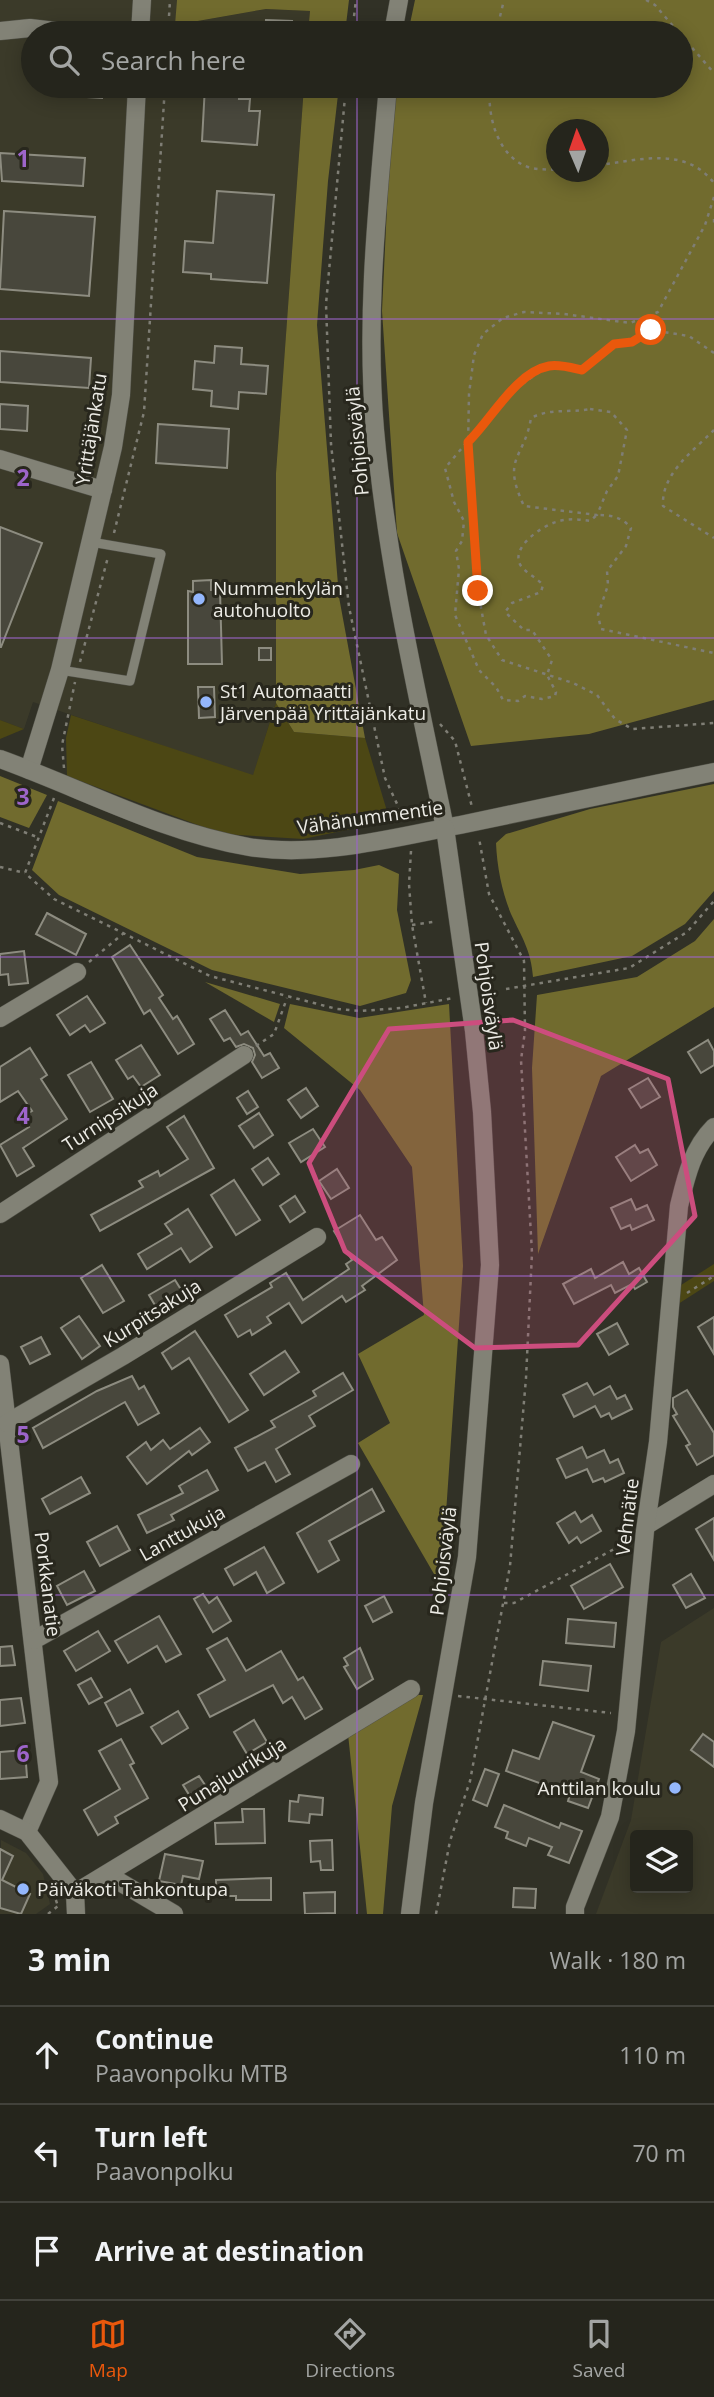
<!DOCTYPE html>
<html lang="en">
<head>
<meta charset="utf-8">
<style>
  body { margin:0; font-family:"Open Sans",sans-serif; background:#313129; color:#f1f3f6 }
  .controls { position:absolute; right:21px; bottom:21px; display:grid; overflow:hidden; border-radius:7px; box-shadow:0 4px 18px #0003 }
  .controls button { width:63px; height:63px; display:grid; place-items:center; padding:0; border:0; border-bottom:2px solid #42423b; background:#25251c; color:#f1f3f6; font:35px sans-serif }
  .compass { position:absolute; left:546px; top:119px; width:63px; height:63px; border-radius:50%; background:#25251c; box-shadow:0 4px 18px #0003; rotate:358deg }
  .stop { position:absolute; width:21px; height:21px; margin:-16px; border:5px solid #ea580c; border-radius:50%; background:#fff }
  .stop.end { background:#ea580c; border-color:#fff; box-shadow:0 2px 7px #0008 }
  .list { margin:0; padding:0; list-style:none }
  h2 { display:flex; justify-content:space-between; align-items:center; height:91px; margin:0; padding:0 28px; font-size:30px }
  h2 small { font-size:23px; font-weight:400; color:#a3a5a3 }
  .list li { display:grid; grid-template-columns:46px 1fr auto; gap:21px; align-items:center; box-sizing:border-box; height:98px; padding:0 28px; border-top:2px solid #42423b }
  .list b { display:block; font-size:26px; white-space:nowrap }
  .list p { margin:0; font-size:23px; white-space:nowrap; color:#a3a5a3 }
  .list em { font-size:23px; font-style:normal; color:#a3a5a3 }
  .icon { flex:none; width:38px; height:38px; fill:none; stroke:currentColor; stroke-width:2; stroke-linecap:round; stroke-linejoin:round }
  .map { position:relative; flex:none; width:714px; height:1914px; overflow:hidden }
  .search { position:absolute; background:#25251c; box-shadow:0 4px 18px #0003; left:21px; right:21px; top:21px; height:77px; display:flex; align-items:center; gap:18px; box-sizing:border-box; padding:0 24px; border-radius:38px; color:#a3a5a3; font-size:26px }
  .sheet { height:385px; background:#25251c }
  nav { display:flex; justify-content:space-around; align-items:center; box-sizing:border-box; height:98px; border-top:2px solid #42423b; background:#25251c; font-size:19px; color:#a3a5a3 }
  nav a { display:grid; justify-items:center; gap:4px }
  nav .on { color:#ea580c }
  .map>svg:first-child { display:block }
  .built { fill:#3b3a29; fill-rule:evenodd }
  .green { fill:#4c4714 }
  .forest { fill:#716b2e; fill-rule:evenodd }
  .building { fill:#48473c; stroke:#8d8c80; stroke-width:2 }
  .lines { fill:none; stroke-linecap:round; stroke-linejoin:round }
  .service-casing { stroke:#505047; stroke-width:10 }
  .minor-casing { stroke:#505047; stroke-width:19 }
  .tertiary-casing { stroke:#505047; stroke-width:19 }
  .secondary-casing { stroke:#505047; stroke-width:19 }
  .path { stroke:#7f7e75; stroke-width:2.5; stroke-dasharray:3.5 5; stroke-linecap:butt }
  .service { stroke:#828276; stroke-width:9 }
  .minor { stroke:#828276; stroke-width:18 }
  .tertiary { stroke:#828276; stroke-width:18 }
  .secondary { stroke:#828276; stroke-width:18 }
  .route { stroke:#ea580c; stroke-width:9 }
  .marked { fill:#cc4d7e; fill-opacity:0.2; stroke:#cc4d7e; stroke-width:5; stroke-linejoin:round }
  .grid { fill:none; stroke:#9d65ca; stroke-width:2; stroke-opacity:0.55 }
  .poi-dot { fill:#94b7fd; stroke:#28271d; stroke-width:2.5 }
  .labels { text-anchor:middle; stroke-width:6; stroke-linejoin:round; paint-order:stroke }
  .street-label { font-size:19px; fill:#ecebe5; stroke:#28271d }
  .poi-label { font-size:19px; fill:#ecebe5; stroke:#28271d; text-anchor:start }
  .grid-label { font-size:23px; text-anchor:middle; font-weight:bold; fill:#9d65ca; stroke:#28271d; stroke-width:6; stroke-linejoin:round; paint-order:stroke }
</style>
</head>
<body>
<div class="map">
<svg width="714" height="1914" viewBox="0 0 714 1914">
  <rect width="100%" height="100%" fill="#313126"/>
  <g class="built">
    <path d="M0,0H177L176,25L266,9L310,11L308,33H33V86H304L276,473V703L253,776L33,702L24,729L0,720Z"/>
    <path d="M714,1608V1914H596L631,1820L661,1642ZM635,1835H688V1888H635Z"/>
    <path d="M1,1840L26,1853L43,1874L50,1904L36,1914H0Z"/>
  </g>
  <g class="green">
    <path d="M276,703L294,732L365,738L390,821L303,839L222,834L67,776L66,738L71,715L253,775Z"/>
    <path d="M0,720L24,729L0,739Z"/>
    <path d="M714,1264V1281L675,1306L678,1287Z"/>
  </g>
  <g class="forest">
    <path d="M177,0H349L345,33H308L310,11L266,9L175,25Z"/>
    <path d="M415,0H714V700L589,734L471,746L397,533L382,311L392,102L396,86H681V33H408ZM556,130H598V172H556Z"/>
    <path d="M304,86H339L328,181L317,325L339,597L365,738L294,732L276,703V473Z"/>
    <path d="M0,776L47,795L29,828L0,817Z"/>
    <path d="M714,784V891L685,924L632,956L533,977C531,950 522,938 511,914C502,892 497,867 496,843L506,834L590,809Z"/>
    <path d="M58,801L197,857L300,874L354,870L379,865L399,874L397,910L411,980L406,993L360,1006L212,970L59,895L32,870Z"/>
    <path d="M714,919V1007L601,1076L538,1254L532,1068L537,995L637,977L695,941Z"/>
    <path d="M205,982L280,1004L274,1022Z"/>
    <path d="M290,1004L359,1018L449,1004L463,1266L441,1586L358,1443L390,1423L358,1354L424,1315L412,1167L360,1090L284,1028Z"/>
    <path d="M413,1695H423L392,1806L383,1914H367L348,1734Z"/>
  </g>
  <g class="building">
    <path d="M266,20L292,21L291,33H265Z"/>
    <path d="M54,86H103L102,98L54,95Z"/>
    <path d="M205,86H240L239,99H250L249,111H260L257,145L202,141Z"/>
    <path d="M0,153L85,158L83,186L2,181Z"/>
    <path d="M217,191L274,195L267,283L211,279V274L183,272L185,241L213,243Z"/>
    <path d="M4,211L95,217L89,296L0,289Z"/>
    <path d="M215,346L242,348L241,364L268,366L266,394L239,392L238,409L211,406L212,391L193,389L195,361L214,363Z"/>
    <path d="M0,351L91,358L89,388L0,382Z"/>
    <path d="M0,404L28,406L27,431L0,429Z"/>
    <path d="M158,424L229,429L227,468L156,463Z"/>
    <path d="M0,527L42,543L1,647H0Z"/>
    <path d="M211,580V590H220L222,664H188V591L193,592V581Z"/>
    <rect x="259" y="648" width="12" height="12"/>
    <path d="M198,687H214L215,717L199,718Z"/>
    <path d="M47,913L86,934L76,955L36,934Z"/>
    <path d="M130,945L163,995L159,998L173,1019L177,1016L194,1044L178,1054L150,1010L144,1014L112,957Z"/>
    <path d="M24,951L28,983L9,985L8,974L0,975V954Z"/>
    <path d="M87,996L105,1023L90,1032L85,1025L70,1035L57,1015Z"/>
    <path d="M225,1010L241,1035L248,1031L264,1056L270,1053L279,1068L262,1078L252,1062L255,1055L253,1048L244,1044L236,1047L230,1038L224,1041L210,1019Z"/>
    <path d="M708,1040L714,1051V1065L701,1073L688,1052Z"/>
    <path d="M141,1045L160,1075L141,1087L133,1076L128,1079L116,1060Z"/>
    <path d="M30,1048L47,1075L41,1079L67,1119L23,1148L34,1166L17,1176L0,1145L29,1127L22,1117L32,1111L18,1091L0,1102V1067Z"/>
    <path d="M91,1062L113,1099L90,1112L68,1075Z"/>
    <path d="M648,1078L660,1097L641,1108L629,1089Z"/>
    <path d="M306,1088L318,1106L301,1118L288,1100Z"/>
    <path d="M248,1091L258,1107L247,1114L237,1098Z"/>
    <path d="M259,1113L273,1135L254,1148L239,1126Z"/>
    <path d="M184,1116L214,1168L100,1231L91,1215L143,1187L139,1181L158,1171L160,1176L188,1159L167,1127Z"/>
    <path d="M313,1129L325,1147L301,1162L289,1143Z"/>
    <path d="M635,1145L640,1153L648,1149L657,1165L631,1181L616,1157Z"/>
    <path d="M268,1158L279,1174L263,1185L252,1169Z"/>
    <path d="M337,1169L349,1188L331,1199L319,1181Z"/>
    <path d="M234,1180L260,1220L236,1235L211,1195Z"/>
    <path d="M295,1196L305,1212L290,1222L280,1206Z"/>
    <path d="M631,1199L636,1210L647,1205L654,1220L632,1230L630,1225L621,1229L611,1208Z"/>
    <path d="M188,1209L212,1247L190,1262L181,1248L147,1269L138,1254L172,1234L165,1224Z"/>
    <path d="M360,1215L376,1240L382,1237L397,1260L362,1286L365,1290L346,1302L342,1296L302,1323L289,1303L267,1317L271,1323L252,1335L250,1330L238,1337L225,1315L272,1287L270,1283L286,1273L303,1300L349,1269L346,1264L352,1260L334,1231Z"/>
    <path d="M623,1262L629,1274L639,1268L647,1282L635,1289L632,1284L615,1293L611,1285L574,1304L563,1284L591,1269L595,1278Z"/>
    <path d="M102,1265L124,1301L103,1313L81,1278Z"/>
    <path d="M175,1280L185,1296L159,1312L149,1295Z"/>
    <path d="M79,1316L100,1346L82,1359L61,1328Z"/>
    <path d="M714,1317V1354L698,1327Z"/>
    <path d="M617,1323L628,1344L609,1355L597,1334Z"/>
    <path d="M195,1331L248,1410L229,1422L189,1358L172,1369L162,1353Z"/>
    <path d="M41,1337L50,1354L30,1364L21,1347Z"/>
    <path d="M285,1351L299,1372L264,1395L250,1374Z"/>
    <path d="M343,1373L353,1390L309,1416L315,1426L276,1449L290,1474L276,1482L265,1462L248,1471L235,1448L275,1427L271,1421L316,1396L313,1391Z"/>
    <path d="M132,1376L139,1389L144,1386L159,1413L138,1425L125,1402L43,1448L33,1428L97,1391Z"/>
    <path d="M587,1383L594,1395L610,1386L617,1399L625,1395L632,1409L612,1419L609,1413L601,1417L595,1406L574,1417L563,1395Z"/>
    <path d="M687,1390L714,1433V1455L697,1465L686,1446L690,1444L673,1416L677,1414L673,1407V1398Z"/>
    <path d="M200,1428L210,1442L192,1455L189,1451L147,1484L127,1457L146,1442L151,1450L163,1440L170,1449Z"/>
    <path d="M582,1447L587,1458L604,1450L610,1463L618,1459L624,1473L605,1482L603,1478L593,1482L587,1469L566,1478L557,1459Z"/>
    <path d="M207,1470L218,1490L171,1515L174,1520L147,1533L138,1515L183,1493L179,1486Z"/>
    <path d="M81,1477L90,1493L50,1514L42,1499Z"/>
    <path d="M372,1489L384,1511L329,1541L339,1560L318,1572L297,1533Z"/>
    <path d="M575,1512L581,1522L592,1515L601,1531L581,1543L577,1537L569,1543L557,1523Z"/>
    <path d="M714,1518V1560L696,1529Z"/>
    <path d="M117,1526L130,1550L100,1566L87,1542Z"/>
    <path d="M264,1547L284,1583L267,1593L256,1572L234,1585L225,1569Z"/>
    <path d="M610,1564L623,1587L584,1609L571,1586Z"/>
    <path d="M84,1571L95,1591L67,1605L57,1586Z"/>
    <path d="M691,1574L705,1598L686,1608L673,1585Z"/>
    <path d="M203,1594L209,1603L217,1597L231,1621L213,1632L194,1599Z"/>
    <path d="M384,1596L392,1612L373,1622L365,1606Z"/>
    <path d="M159,1616L181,1654L166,1662L157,1646L128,1663L115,1641Z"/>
    <path d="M568,1619L616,1623L614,1647L566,1643Z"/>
    <path d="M98,1631L110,1651L76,1671L64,1651Z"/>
    <path d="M227,1638L246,1671L281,1651L298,1680L303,1677L322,1709L305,1719L292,1697L283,1703L273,1685L210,1717L198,1695L225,1680L207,1649Z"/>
    <path d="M12,1646L15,1665L0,1666V1647Z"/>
    <path d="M360,1648L373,1679L357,1689L344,1667L348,1665L344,1658Z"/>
    <path d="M543,1661L591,1666L588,1691L540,1685Z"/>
    <path d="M91,1678L102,1697L89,1704L78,1685Z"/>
    <path d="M130,1689L143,1713L117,1726L105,1703Z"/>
    <path d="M21,1698L25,1723L0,1726V1700Z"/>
    <path d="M178,1711L188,1728L162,1744L151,1727Z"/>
    <path d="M254,1720L267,1742L247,1754L234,1732Z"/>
    <path d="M553,1722L594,1736L581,1772L599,1779L588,1808L568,1801L570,1794L506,1771L513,1750L539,1759Z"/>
    <path d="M703,1734L714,1742V1767L691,1750Z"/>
    <path d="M121,1739L134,1763L130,1765L148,1798L115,1817L118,1823L98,1835L84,1810L120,1789L99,1751Z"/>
    <path d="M25,1750L27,1777L0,1779V1752Z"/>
    <path d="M485,1769L499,1774L487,1806L473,1800Z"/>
    <path d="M199,1776L209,1791L193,1801L183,1785Z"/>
    <path d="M299,1795L323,1798L322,1815L310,1814L309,1823L289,1821L290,1801L298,1802Z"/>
    <path d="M504,1805L559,1828L561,1823L582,1831L569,1863L548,1855L552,1847L529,1838L526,1846L506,1838L508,1832L495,1827Z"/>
    <path d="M242,1809H264L265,1843L216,1844L215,1823L243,1822Z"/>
    <path d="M332,1840L333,1870H321L320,1861L311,1862L310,1841Z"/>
    <path d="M0,1849L13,1856L2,1880L30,1894L21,1914L0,1908Z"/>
    <path d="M165,1854L203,1861L199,1879L183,1876L181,1885L159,1881Z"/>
    <path d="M271,1878V1900H236V1896H216V1880Z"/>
    <path d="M514,1888L536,1889L535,1908L513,1907Z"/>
    <path d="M335,1892V1913L305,1914L304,1893Z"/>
  </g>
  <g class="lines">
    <g class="service-casing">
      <path id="service" d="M60,670L130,681L161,554L91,542"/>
    </g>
    <g class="minor-casing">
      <g id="minor">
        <path d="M0,31L30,28L73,33"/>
        <path d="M140,33L142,0"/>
        <path d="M0,459L103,490"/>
        <path d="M29,770L60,670L113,447L121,395L137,86"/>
        <path d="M0,1018L77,972"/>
        <path d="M0,1214L244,1055"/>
        <path d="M0,1364L49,1782L27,1832"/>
        <path d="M7,1423L123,1356L317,1237"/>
        <path d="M647,1525L714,1484"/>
        <path d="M34,1640L351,1464"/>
        <path d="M0,1819L27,1832L75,1893L76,1914"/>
        <path d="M108,1875L174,1914"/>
        <path d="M75,1893L411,1689"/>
        <path d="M575,1914V1907L610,1817L626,1731L645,1531L658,1442L679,1206C686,1177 692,1149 714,1127"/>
      </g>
    </g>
    <g class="tertiary-casing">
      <g id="tertiary">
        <path d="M393,33L399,0"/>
        <path d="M388,86C378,200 365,315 375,430C387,565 418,696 445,828"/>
      </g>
    </g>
    <g class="secondary-casing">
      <g id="secondary">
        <path d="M0,759C83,789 162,832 249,847C317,858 393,838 460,825C544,808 629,789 714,772"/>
        <path d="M410,1914L424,1803L467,1557L490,1265L482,1112L474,1031L445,828"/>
      </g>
    </g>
    <g class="path">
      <path d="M646,0L655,5L679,33"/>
      <path d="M168,33L170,0"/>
      <path d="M352,33L356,0"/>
      <path d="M496,33L504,0"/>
      <path d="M681,35L714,73"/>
      <path d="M346,86L326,304L331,444L349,607L385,778L405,821"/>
      <path d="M490,86C487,115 497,156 528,167C537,170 548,169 556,170"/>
      <path d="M598,165C641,160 685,146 714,183"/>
      <path d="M714,197L705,225L658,312L630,323L564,314L524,312L503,318L483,334L474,355L469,394L468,446L478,591L486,635L502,660L573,683L597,695L615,719L632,729L714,723"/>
      <path d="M714,219V224"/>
      <path d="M714,353L689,336L651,330L632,342L614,344L582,370L548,366L508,394L445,468L454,502L464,521L462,541L456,551L459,569L455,615L479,670L496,687L503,700L518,701L525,696L542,699L555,696L556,692L547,675L552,660L532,630H524L505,612L512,603L541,592L543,585C537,578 526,573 521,566C509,548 542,526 556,522C567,518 578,519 590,521L597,515C611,515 622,517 631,528L626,546L607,571L608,585L598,615L601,629L714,653"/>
      <path d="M590,409L611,412L627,430L618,476L607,491L597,515L524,506C501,457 524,460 531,418C549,408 569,413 590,409Z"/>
      <path d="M714,430C693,451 661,474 663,506L714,538"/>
      <path d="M114,533L144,412L165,86"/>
      <path d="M80,662L108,557"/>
      <path d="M440,724L455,741L472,807"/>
      <path d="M64,768L62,745L75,682"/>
      <path d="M54,798L25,873L54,899L210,976L337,1009L361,1011L401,1008L453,998"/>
      <path d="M0,823L37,837"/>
      <path d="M411,851L409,884L412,925L426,1003"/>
      <path d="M0,867L25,873"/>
      <path d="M412,925L433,922"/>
      <path d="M89,962L124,933"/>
      <path d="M506,989L629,968L687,932L714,901"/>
      <path d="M256,1046L274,1034L287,998"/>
      <path d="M687,1293L714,1276"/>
      <path d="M504,1603H514L629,1541"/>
      <path d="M458,1696L611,1713"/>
      <path d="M53,1892L58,1906"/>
      <path d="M48,1914L58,1906"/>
      <path d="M436,1914L450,1841L470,1781L510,1566L526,1378L532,1253L521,1060L525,1031L524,961L489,894L479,838"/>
    </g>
    <use href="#service" class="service"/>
    <use href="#minor" class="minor"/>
    <use href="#tertiary" class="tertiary"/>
    <use href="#secondary" class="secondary"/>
  </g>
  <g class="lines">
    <path class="route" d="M478,591L468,442C491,420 516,372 549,366C559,364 573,368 582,370L614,344L632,342L651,330"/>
  </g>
  <path class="marked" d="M513,1020L668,1079L695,1216L578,1345L475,1348L345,1251L309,1163L389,1029Z"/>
  <path class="grid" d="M357,0V33M357,86V1914M0,319H714M0,638H714M0,957H714M0,1276H714M0,1595H714"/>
  <g class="poi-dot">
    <circle cx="199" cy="599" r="7"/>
    <circle cx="206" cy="702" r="7"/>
    <circle cx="675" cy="1788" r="7"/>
    <circle cx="23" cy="1889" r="7"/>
  </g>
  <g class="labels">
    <g class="street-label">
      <text transform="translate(91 429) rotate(-81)" y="7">Yrittäjänkatu</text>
      <text transform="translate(357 441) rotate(-95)" y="7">Pohjoisväylä</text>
      <text transform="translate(370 817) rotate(-8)" y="7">Vähänummentie</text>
      <text transform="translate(489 996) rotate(82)" y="7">Pohjoisväylä</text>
      <text transform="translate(110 1117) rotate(-33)" y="7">Turnipsikuja</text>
      <text transform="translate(152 1313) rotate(-32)" y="7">Kurpitsakuja</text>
      <text transform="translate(627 1517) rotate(-83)" y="7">Vehnätie</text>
      <text transform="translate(182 1533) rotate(-29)" y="7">Lanttukuja</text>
      <text transform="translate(443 1561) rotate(-83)" y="7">Pohjoisväylä</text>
      <text transform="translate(48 1584) rotate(83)" y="7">Porkkanatie</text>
      <text transform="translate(232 1774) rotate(-32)" y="7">Punajuurikuja</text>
    </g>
    <g class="poi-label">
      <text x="213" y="595">Nummenkylän<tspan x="213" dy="22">autohuolto</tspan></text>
      <text x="220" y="698">St1 Automaatti<tspan x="220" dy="22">Järvenpää Yrittäjänkatu</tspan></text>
      <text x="661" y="1795" text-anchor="end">Anttilan koulu</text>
      <text x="37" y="1896">Päiväkoti Tahkontupa</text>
    </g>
  </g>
  <g class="grid-label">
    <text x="23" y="167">1</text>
    <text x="23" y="486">2</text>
    <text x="23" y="805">3</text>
    <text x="23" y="1124">4</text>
    <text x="23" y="1443">5</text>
    <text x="23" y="1762">6</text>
  </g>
</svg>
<div class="controls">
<button><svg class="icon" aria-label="layers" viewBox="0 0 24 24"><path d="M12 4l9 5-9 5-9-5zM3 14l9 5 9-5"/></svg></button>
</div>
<svg class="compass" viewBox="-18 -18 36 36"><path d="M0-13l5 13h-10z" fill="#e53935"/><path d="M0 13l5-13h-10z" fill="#a3a5a3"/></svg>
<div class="stop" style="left:651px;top:330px"></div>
<div class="stop end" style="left:478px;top:591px"></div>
<div class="search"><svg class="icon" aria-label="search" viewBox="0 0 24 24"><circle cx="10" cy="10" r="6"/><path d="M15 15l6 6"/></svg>Search here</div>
</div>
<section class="sheet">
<h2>3 min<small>Walk · 180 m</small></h2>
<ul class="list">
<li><svg class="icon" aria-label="ahead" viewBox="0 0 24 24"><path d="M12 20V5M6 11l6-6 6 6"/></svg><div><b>Continue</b><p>Paavonpolku MTB</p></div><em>110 m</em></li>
<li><svg class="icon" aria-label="left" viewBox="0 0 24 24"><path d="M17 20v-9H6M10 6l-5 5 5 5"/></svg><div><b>Turn left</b><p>Paavonpolku</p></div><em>70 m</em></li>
<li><svg class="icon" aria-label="arrive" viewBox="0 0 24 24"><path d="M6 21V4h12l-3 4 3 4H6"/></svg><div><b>Arrive at destination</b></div></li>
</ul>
</section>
<nav>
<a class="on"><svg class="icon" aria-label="map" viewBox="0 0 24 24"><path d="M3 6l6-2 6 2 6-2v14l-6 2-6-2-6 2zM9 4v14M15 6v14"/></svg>Map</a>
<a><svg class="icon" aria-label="directions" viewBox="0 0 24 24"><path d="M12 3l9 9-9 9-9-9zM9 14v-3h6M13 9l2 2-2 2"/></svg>Directions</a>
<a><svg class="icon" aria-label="saved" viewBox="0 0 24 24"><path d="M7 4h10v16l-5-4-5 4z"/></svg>Saved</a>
</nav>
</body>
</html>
